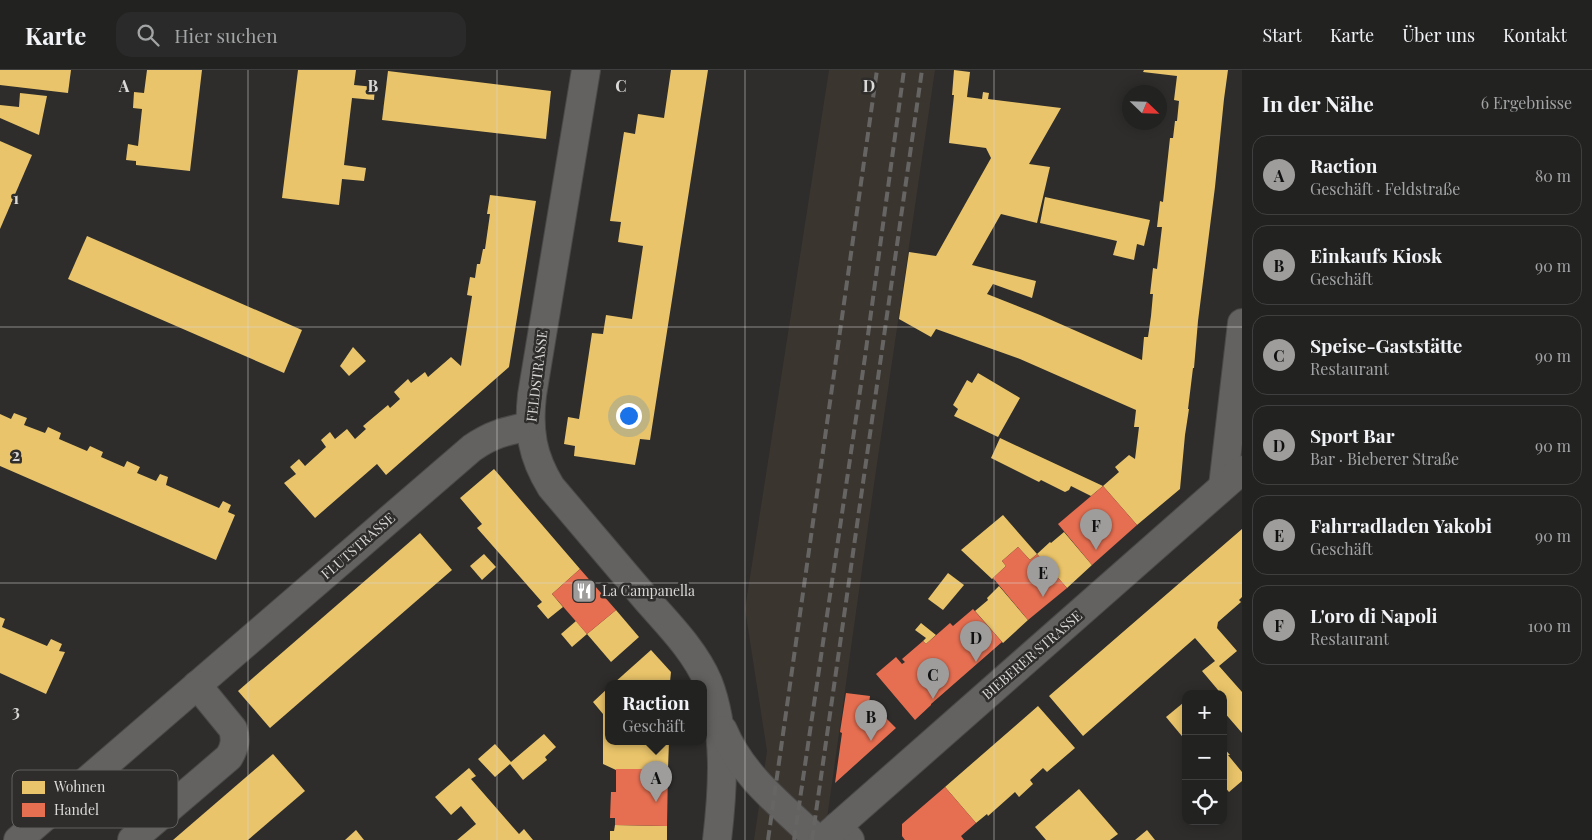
<!DOCTYPE html>
<html lang="de">
<head>
<meta charset="utf-8">
<style>
  body { margin:0; font-family:"Playfair Display",serif; background:#2a2a2a; color:#f1f3f6 }
  .controls { position:absolute; right:15px; bottom:15px; display:grid; overflow:hidden; border-radius:10px; box-shadow:0 2px 12px #0003 }
  .controls button { width:45px; height:45px; display:grid; place-items:center; padding:0; border:0; border-bottom:1px solid #3f3f3f; background:#222221; color:#f1f3f6; font:25px sans-serif }
  .compass { position:absolute; left:1122px; top:15px; width:45px; height:45px; border-radius:50%; background:#222221; box-shadow:0 2px 12px #0003; rotate:113deg }
  .you { position:absolute; left:628px; top:345px; width:18px; height:18px; margin:-12px; border:4px solid #fff; border-radius:50%; background:#1a73e8; box-shadow:0 0 0 8px #1a73e833 }
  .badge { display:grid; place-items:center; width:32px; height:32px; border-radius:50%; background:#9e9d9c; color:#111; font-size:16px; font-weight:700 }
  .pin { position:absolute; translate:-50% -41px; filter:drop-shadow(0 1px 2px #0008) }
  .pin::after { content:''; position:absolute; top:26px; width:18px; height:15px; background:inherit; clip-path:polygon(0 0,100% 0,50% 100%) }
  .popup { position:absolute; left:605px; top:610px; width:102px; height:65px; box-sizing:border-box; display:grid; place-content:center; border-radius:10px; background:#222221; filter:drop-shadow(0 1px 4px #0005); font-size:16px; white-space:nowrap; color:#a2a4a5 }
  .popup b { font-size:19px; color:#f1f3f6 }
  .popup::after { content:''; position:absolute; left:50%; top:100%; margin-left:-10px; border:10px solid transparent; border-top-color:#222221 }
  .list { margin:0; padding:0; list-style:none }
  h2 { display:flex; justify-content:space-between; align-items:center; height:65px; margin:0; padding:0 20px; font-size:21px }
  h2 small { font-size:16px; font-weight:400; color:#a2a4a5 }
  .list li { display:grid; grid-template-columns:32px 1fr auto; gap:15px; align-items:center; box-sizing:border-box; height:80px; margin:0 10px 10px; padding:0 10px; border:1px solid #3f3f3f; border-radius:15px }
  .list b { display:block; font-size:19px; white-space:nowrap }
  .list p { margin:0; font-size:16px; white-space:nowrap; color:#a2a4a5 }
  .list em { font-size:16px; font-style:normal; color:#a2a4a5 }
  .icon { flex:none; width:28px; height:28px; fill:none; stroke:currentColor; stroke-width:2; stroke-linecap:round; stroke-linejoin:round }
  .map { position:relative; flex:none; width:1242px; height:770px; overflow:hidden }
  header { display:flex; align-items:center; gap:30px; box-sizing:border-box; height:70px; padding:0 25px; background:#222221; border-bottom:1px solid #3f3f3f }
  header strong { font-size:24px }
  nav { display:flex; gap:28px; margin-inline-start:auto; font-size:18px }
  .search { width:350px; height:45px; background:#2a2a2a; display:flex; align-items:center; gap:12px; box-sizing:border-box; padding:0 18px; border-radius:15px; color:#a2a4a5; font-size:19px }
  main { display:flex }
  aside { flex:1; background:#222221 }
  .map>svg:first-child { display:block }
  .built { fill:#3a352f }
  .homes { fill:#e9c46a }
  .shops { fill:#e76f51 }
  .lines { fill:none; stroke-linecap:round; stroke-linejoin:round }
  .minor-casing { stroke:#4a4948; stroke-width:30 }
  .tertiary-casing { stroke:#4a4948; stroke-width:30 }
  .minor { stroke:#636261; stroke-width:28 }
  .tertiary { stroke:#636261; stroke-width:28 }
  .rail { stroke:#666564; stroke-width:4; stroke-dasharray:10 5; stroke-linecap:butt }
  .grid { fill:none; stroke:#dad9d8; stroke-width:1; stroke-opacity:0.55 }
  .labels { text-anchor:middle; stroke-width:5; stroke-linejoin:round; paint-order:stroke }
  .street-label { font-size:14px; fill:#dad9d8; stroke:#2f2d2b }
  .poi-label { font-size:14px; fill:#dad9d8; stroke:#2f2d2b; text-anchor:start }
  .key { fill:#2f2d2b; stroke:#62615f; stroke-width:1 }
  .key-label { font-size:14px; fill:#dad9d8 }
  .grid-label { font-size:16px; text-anchor:middle; font-weight:bold; fill:#dad9d8; stroke:#2f2d2b; stroke-width:5; stroke-linejoin:round; paint-order:stroke }
</style>
</head>
<body>
<header>
<strong>Karte</strong>
<div class="search"><svg class="icon" aria-label="search" viewBox="0 0 24 24"><circle cx="10" cy="10" r="6"/><path d="M15 15l6 6"/></svg>Hier suchen</div>
<nav><a>Start</a><a>Karte</a><a>Über uns</a><a>Kontakt</a></nav>
</header>
<main>
<div class="map">
<svg width="1242" height="770" viewBox="0 0 1242 770">
  <rect width="100%" height="100%" fill="#2e2d2c"/>
  <path class="built" d="M829,0H935L873,421L824,770H754L767,681L745,539Z"/>
  <g class="homes">
    <path d="M0,0H71L68,23L0,15Z"/>
    <path d="M147,0H202L190,101L136,95V91L126,90L128,74L138,76L142,39L133,38L134,22L144,23Z"/>
    <path d="M298,0H356L354,15L375,17L374,30L352,28L344,95L366,98L364,111L342,109L339,135L282,128Z"/>
    <path d="M671,0H708L650,370L640,369L635,395L574,386L575,376L564,374L568,347L579,349L592,263L603,264L606,245L632,249L643,176L618,172L621,152L610,151L624,62L635,64L638,44L664,48Z"/>
    <path d="M954,0L970,2L967,27L982,29L983,22L989,23L988,29L1061,38L1029,94L1050,97L1037,153L1001,144L972,195L1036,211L1032,228L993,214L987,224L1040,245L1142,290L1144,267H1148L1151,246L1153,224H1150L1153,198L1157,199L1162,157H1157L1160,131L1163,132L1170,68H1173L1175,51H1177L1179,31L1174,30L1177,6L1143,2L1144,0H1228L1224,29L1215,117L1198,251L1194,298H1193L1188,339H1189L1185,365L1180,419L1137,455L1103,416L1091,426L1071,416L1069,420L1065,422L1041,410L1039,412L991,388L1000,368L1103,416L1119,402L1115,397L1129,385L1135,389L1139,357H1134L1136,340L1020,289L936,259L931,267L899,249L909,182L936,186L991,88L986,78L949,73L954,25H952Z"/>
    <path d="M388,1L551,21L546,69L382,50Z"/>
    <path d="M20,23L47,26L39,65L0,48V35L19,37Z"/>
    <path d="M0,71L32,85L0,159Z"/>
    <path d="M490,125L536,131L509,297L386,405L377,394L315,448L284,413L296,404L290,397L299,389L305,396L326,377L321,370L330,362L335,369L347,359L355,369L366,359L363,356L388,335L390,338L400,329L394,322L408,309L411,313L425,302L428,307L451,287L461,296L472,226L467,225L470,207L475,208L477,194H480L483,179H485L490,144H487Z"/>
    <path d="M1045,127L1150,150L1144,176L1137,174L1134,190L1113,185L1117,171L1040,153Z"/>
    <path d="M87,166L302,260L284,303L68,209Z"/>
    <path d="M353,277L366,291L349,306L340,296Z"/>
    <path d="M978,303L1020,328L998,367L954,346L958,339L953,335L967,310L972,313Z"/>
    <path d="M14,343L27,348L24,355L45,363L48,357L61,363L59,369L87,381L90,376L103,382L101,387L124,397L127,391L140,397L137,403L156,411L160,404L168,407L166,415L219,438L223,431L231,435L228,442L235,445L216,490L0,396V344L11,349Z"/>
    <path d="M494,399L580,499L552,524L563,537L548,549L537,536L542,532L477,458L482,454L460,428Z"/>
    <path d="M1003,445L1037,484L1030,490L1018,477L1002,491L1006,496L992,509L961,480Z"/>
    <path d="M1242,459V527L1239,530L1241,532L1218,552L1217,558L1237,581L1219,596L1242,622V663L1223,641V624H1217L1218,620L1202,601L1215,591L1195,568L1083,666L1049,626Z"/>
    <path d="M1064,462L1092,495L1067,518L1037,484L1050,472L1051,473Z"/>
    <path d="M420,463L452,500L270,658L238,621Z"/>
    <path d="M484,484L496,497L482,510L470,496Z"/>
    <path d="M948,503L964,515L943,540L928,529Z"/>
    <path d="M999,516L1028,550L1003,573L975,541L988,530L987,528Z"/>
    <path d="M616,540L639,567L611,592L587,564Z"/>
    <path d="M0,547L5,549L2,557L47,576L51,569L62,574L59,581L65,582L46,624L0,603Z"/>
    <path d="M576,551L587,564L572,577L561,564Z"/>
    <path d="M921,553L936,565L926,574L923,571L926,568L915,560Z"/>
    <path d="M651,580L671,602L670,612L669,613H614Z"/>
    <path d="M608,618V671H669L668,699H616V700L603,694V644L593,632Z"/>
    <path d="M1183,633L1186,636V671L1166,647Z"/>
    <path d="M1038,636L1075,678L1047,702L1043,698L1030,710L1033,714L1019,727L1015,722L988,746L987,744L976,753L945,717Z"/>
    <path d="M544,664L556,677L545,687L547,690L523,710L510,694L495,707L478,689L495,674L511,692Z"/>
    <path d="M1223,677L1230,685H1228L1242,702V711L1229,722L1223,715Z"/>
    <path d="M273,684L305,721L248,770H173Z"/>
    <path d="M469,698L476,706L471,709L519,764L524,759L533,770H457L476,754L461,736L451,745L435,727Z"/>
    <path d="M1079,719L1118,764L1110,770H1046L1035,757Z"/>
    <path d="M615,755L667,756V770H610V761H614Z"/>
    <path d="M356,760L364,770H345Z"/>
    <path d="M1147,760L1155,770H1135Z"/>
  </g>
  <g class="shops">
    <path d="M1103,416L1137,455L1092,495L1058,454Z"/>
    <path d="M1018,477L1030,490L1037,484L1067,518L1028,550L993,508L1006,496L1002,491Z"/>
    <path d="M580,499L616,540L587,564L552,524Z"/>
    <path d="M973,539L1002,572L931,634V635L915,650L876,604L896,587L902,594L905,592L902,589L923,571L926,574L950,553L953,556Z"/>
    <path d="M846,623L870,626L868,641L875,654L876,653L878,654L885,647L896,658L835,713L842,663L840,662Z"/>
    <path d="M616,699H668L667,756L615,755V748H610L611,722H616Z"/>
    <path d="M945,717L976,753L961,766L964,770H905L902,766V754Z"/>
  </g>
  <g class="lines">
    <g class="minor-casing">
      <g id="minor">
        <path d="M586,0L532,325C528,361 532,386 551,417C583,455 615,492 647,530C669,555 695,581 708,612C727,661 723,719 717,770"/>
        <path d="M1223,416L1242,253"/>
        <path d="M723,660C742,706 782,736 818,770"/>
        <path d="M838,756L850,770"/>
        <path d="M18,770L472,378C492,364 506,361 530,356"/>
        <path d="M132,770L229,687C235,677 236,670 233,659L197,615"/>
      </g>
    </g>
    <g class="tertiary-casing">
      <path id="tertiary" d="M822,770L1242,400"/>
    </g>
    <use href="#minor" class="minor"/>
    <use href="#tertiary" class="tertiary"/>
    <g class="rail">
      <path d="M768,770L877,0"/>
      <path d="M794,770L865,287L904,0"/>
      <path d="M812,770L922,0"/>
    </g>
  </g>
  <path class="grid" d="M248,0V770M497,0V770M745,0V770M994,0V770M0,257H1242M0,513H1242"/>
  <defs>
    <g id="restaurant-square" transform="scale(1.25)"><rect x="-9" y="-9" width="18" height="18" rx="4" fill="#9e9d9c" stroke="#2f2d2b"/><path d="M-5-6h1v4h1v-4h1v4h1v-4h1v5L-1.5 .5V6h-2V.5L-5-1ZM5-6V6H3V1.5H1.5Q1.5-4 5-6Z" fill="#fff"/></g>
  </defs>
  <g fill-rule="evenodd">
    <use href="#restaurant-square" x="584" y="521"/>
  </g>
  <g class="labels">
    <g class="street-label">
      <text transform="translate(537 306) rotate(-83)" y="5">FELDSTRASSE</text>
      <text transform="translate(358 476) rotate(-41)" y="5">FLUTSTRASSE</text>
      <text transform="translate(1032 585) rotate(-41)" y="5">BIEBERER STRASSE</text>
    </g>
    <g class="poi-label">
      <text x="602" y="526">La Campanella</text>
    </g>
  </g>
  <rect x="12" y="700" width="166" height="58" rx="8" class="key"/>
  <rect x="22" y="711" width="23" height="13" fill="#e9c46a"/>
  <rect x="22" y="733" width="23" height="14" fill="#e76f51"/>
  <g class="key-label">
    <text x="54" y="722">Wohnen</text>
    <text x="54" y="745">Handel</text>
  </g>
  <g class="grid-label">
    <text x="124" y="22">A</text>
    <text x="373" y="22">B</text>
    <text x="621" y="22">C</text>
    <text x="869" y="22">D</text>
    <text x="16" y="134">1</text>
    <text x="16" y="391">2</text>
    <text x="16" y="647">3</text>
  </g>
</svg>
<div class="controls">
<button>+</button>
<button>−</button>
<button><svg class="icon" aria-label="locate" viewBox="0 0 24 24"><circle cx="12" cy="12" r="6"/><path d="M12 2v4M12 18v4M2 12h4M18 12h4"/></svg></button>
</div>
<svg class="compass" viewBox="-18 -18 36 36"><path d="M0-13l5 13h-10z" fill="#e53935"/><path d="M0 13l5-13h-10z" fill="#a2a4a5"/></svg>
<div class="you"></div>
<div class="pin badge" style="left:656px;top:732px">A</div>
<div class="popup"><b>Raction</b>Geschäft</div>
<div class="pin badge" style="left:871px;top:671px">B</div>
<div class="pin badge" style="left:933px;top:629px">C</div>
<div class="pin badge" style="left:976px;top:592px">D</div>
<div class="pin badge" style="left:1043px;top:527px">E</div>
<div class="pin badge" style="left:1096px;top:480px">F</div>
</div>
<aside>
<h2>In der Nähe<small>6 Ergebnisse</small></h2>
<ul class="list">
<li><span class="badge">A</span><div><b>Raction</b><p>Geschäft · Feldstraße</p></div><em>80 m</em></li>
<li><span class="badge">B</span><div><b>Einkaufs Kiosk</b><p>Geschäft</p></div><em>90 m</em></li>
<li><span class="badge">C</span><div><b>Speise-Gaststätte</b><p>Restaurant</p></div><em>90 m</em></li>
<li><span class="badge">D</span><div><b>Sport Bar</b><p>Bar · Bieberer Straße</p></div><em>90 m</em></li>
<li><span class="badge">E</span><div><b>Fahrradladen Yakobi</b><p>Geschäft</p></div><em>90 m</em></li>
<li><span class="badge">F</span><div><b>L'oro di Napoli</b><p>Restaurant</p></div><em>100 m</em></li>
</ul>
</aside>
</main>
</body>
</html>
